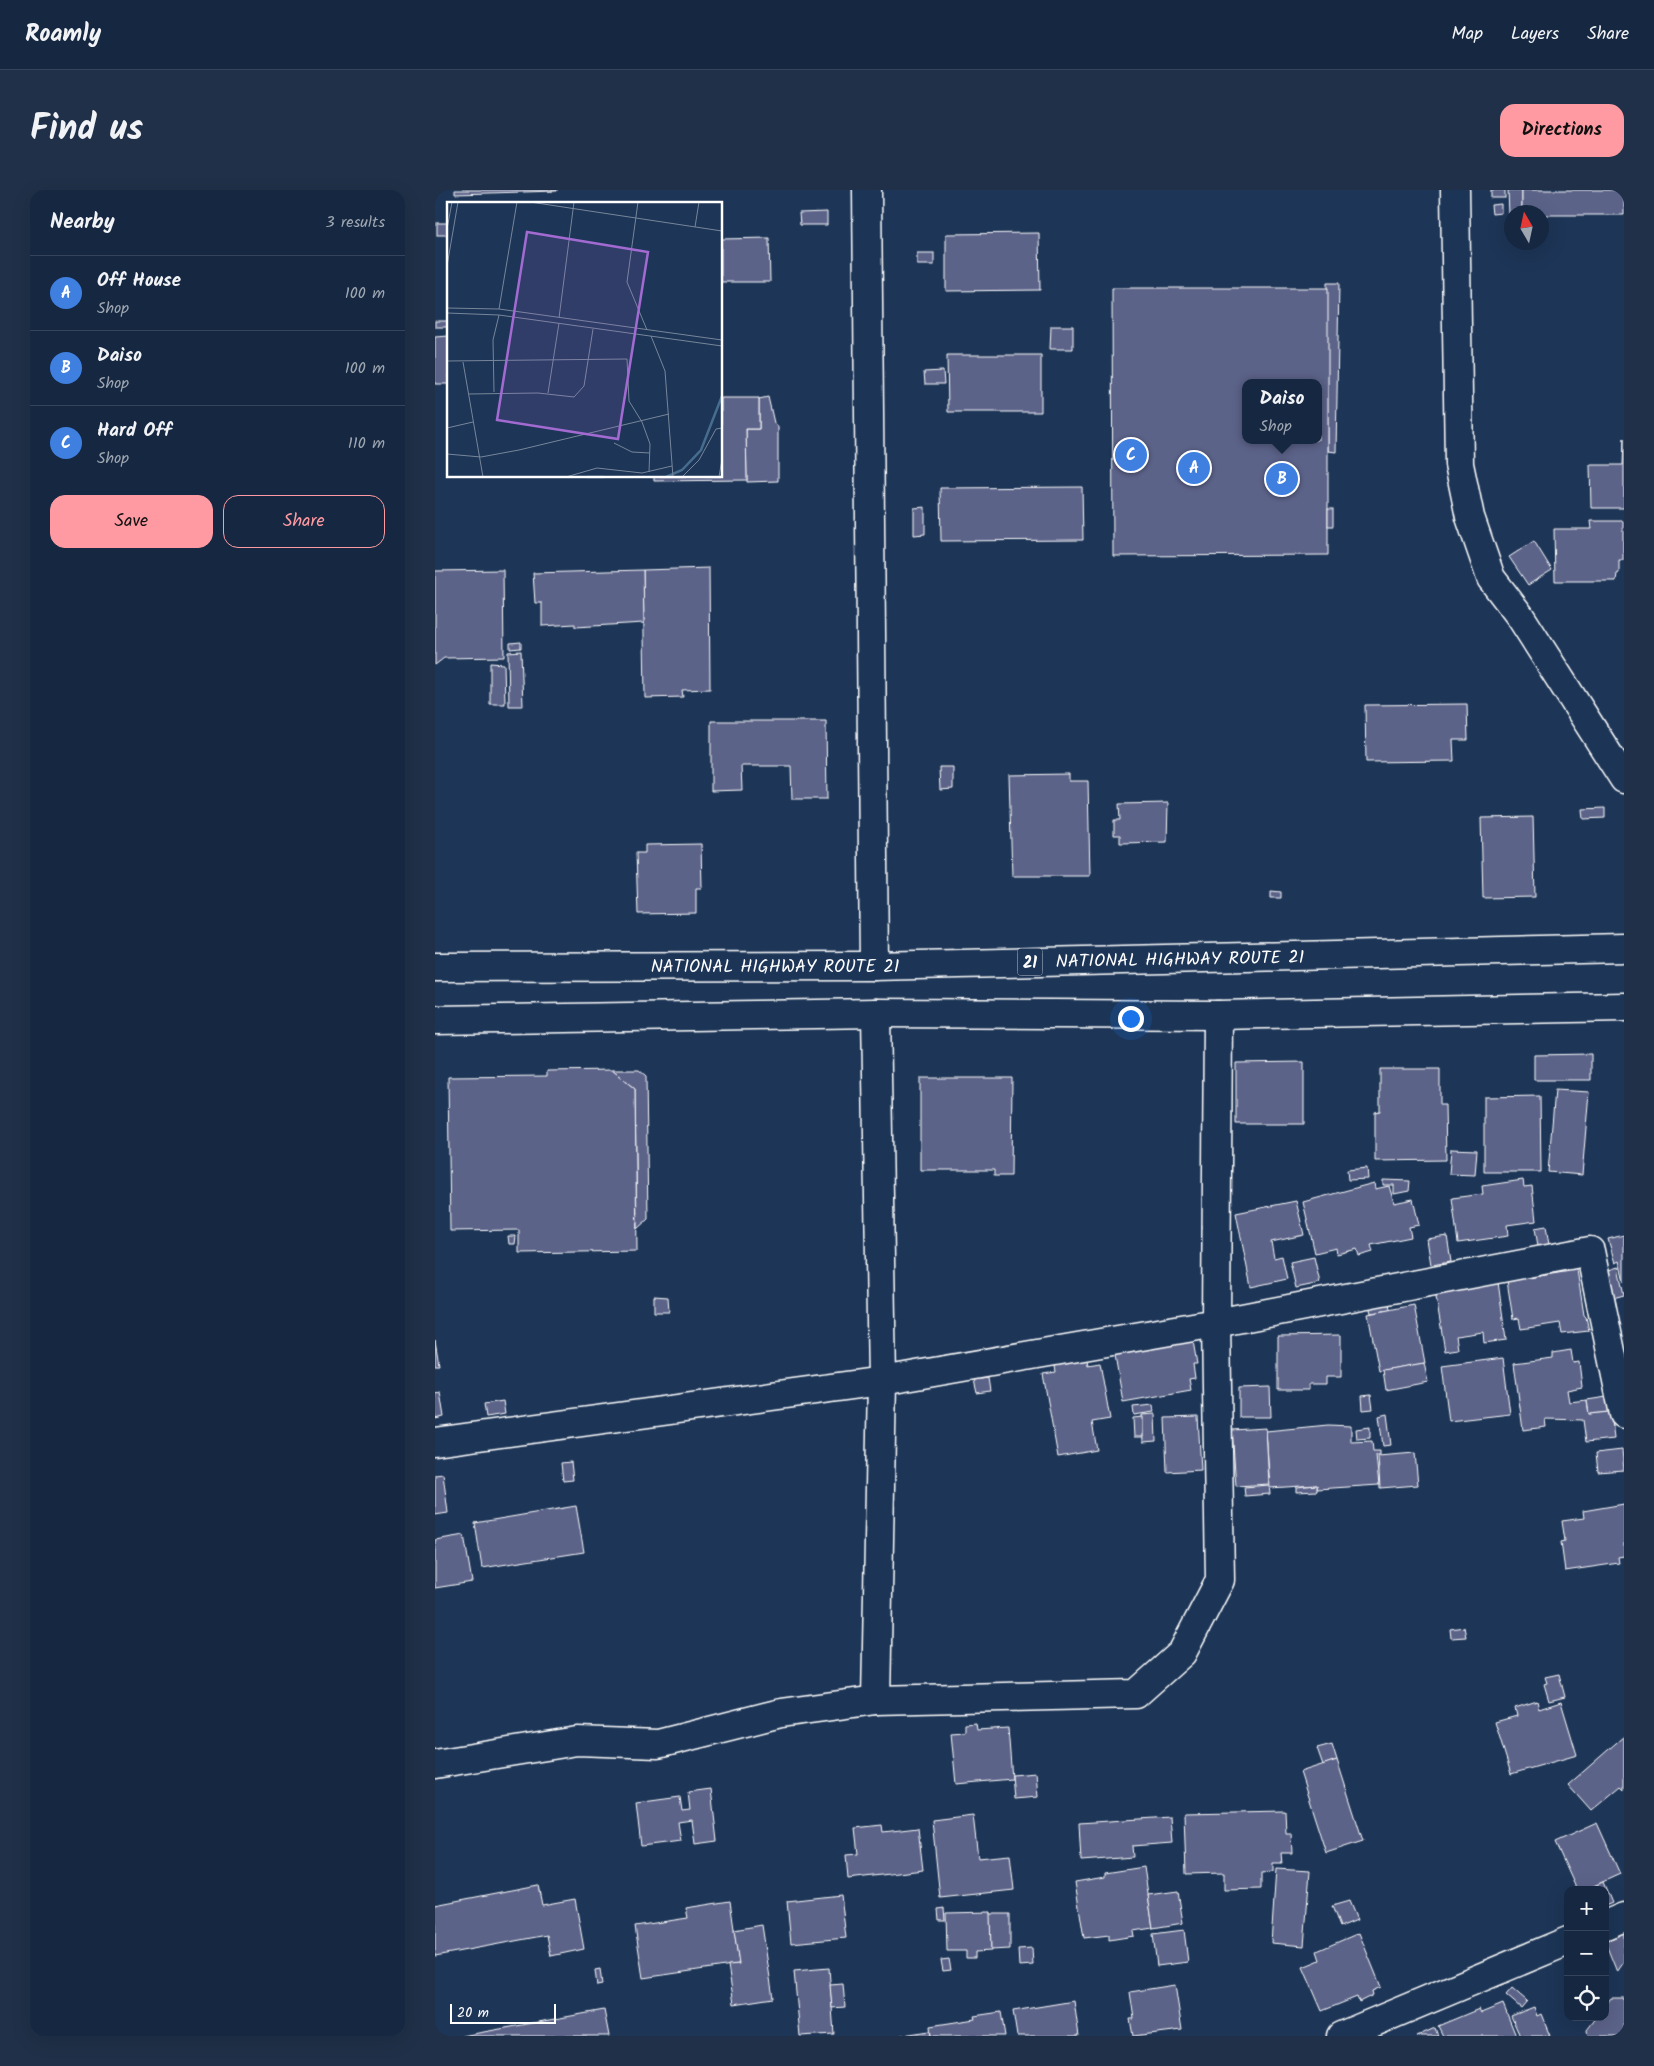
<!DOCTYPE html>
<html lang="en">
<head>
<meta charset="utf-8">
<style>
  body { margin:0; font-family:Kalam,sans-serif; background:#1f3048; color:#f1f3f6 }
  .controls { position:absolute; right:15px; bottom:15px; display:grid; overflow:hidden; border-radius:10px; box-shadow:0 5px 20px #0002 }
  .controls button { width:45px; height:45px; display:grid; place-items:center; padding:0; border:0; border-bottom:1px solid #35445a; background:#162841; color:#f1f3f6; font:25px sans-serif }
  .compass { position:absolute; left:1069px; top:15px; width:45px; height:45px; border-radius:50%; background:#162841; box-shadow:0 5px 20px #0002; rotate:351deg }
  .scale { position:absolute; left:15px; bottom:12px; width:106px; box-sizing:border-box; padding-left:5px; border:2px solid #fff; border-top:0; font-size:14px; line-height:18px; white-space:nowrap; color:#fff; -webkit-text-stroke:4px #1d3557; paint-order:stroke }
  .you { position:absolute; left:695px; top:828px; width:18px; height:18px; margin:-12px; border:4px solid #fff; border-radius:50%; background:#1a73e8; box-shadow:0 0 0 8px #1a73e833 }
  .badge { display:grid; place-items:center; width:32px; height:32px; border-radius:50%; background:#ff9aa2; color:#fff; font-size:16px; font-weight:700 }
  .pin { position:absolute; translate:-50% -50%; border:2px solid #fff; box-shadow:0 1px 5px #0006 }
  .popup { position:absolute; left:807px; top:189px; width:80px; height:65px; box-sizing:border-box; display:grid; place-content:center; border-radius:10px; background:#162841; filter:drop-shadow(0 1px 4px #0005); font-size:16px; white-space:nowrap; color:#9ea6b1 }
  .popup b { font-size:19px; color:#f1f3f6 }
  .popup::after { content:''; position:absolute; left:50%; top:100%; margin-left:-10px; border:10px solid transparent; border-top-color:#162841 }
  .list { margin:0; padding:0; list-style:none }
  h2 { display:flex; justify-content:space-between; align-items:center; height:65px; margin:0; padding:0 20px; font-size:21px }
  h2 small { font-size:16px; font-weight:400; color:#9ea6b1 }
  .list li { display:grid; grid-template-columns:32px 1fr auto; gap:15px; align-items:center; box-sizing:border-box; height:75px; padding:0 20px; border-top:1px solid #35445a }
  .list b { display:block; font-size:19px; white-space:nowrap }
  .list p { margin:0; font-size:16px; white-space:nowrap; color:#9ea6b1 }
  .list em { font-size:16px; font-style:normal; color:#9ea6b1 }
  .actions { display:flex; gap:10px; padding:15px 20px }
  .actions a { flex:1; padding:11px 0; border:1px solid #ff9aa2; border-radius:15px; text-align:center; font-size:18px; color:#ff9aa2 }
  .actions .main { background:#ff9aa2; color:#111 }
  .icon { flex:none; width:28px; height:28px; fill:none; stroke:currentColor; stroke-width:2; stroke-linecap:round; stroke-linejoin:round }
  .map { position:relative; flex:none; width:1189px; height:1846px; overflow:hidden; border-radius:15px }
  header { display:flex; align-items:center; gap:30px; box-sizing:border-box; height:70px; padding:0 25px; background:#162841; border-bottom:1px solid #35445a }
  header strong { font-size:24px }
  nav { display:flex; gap:28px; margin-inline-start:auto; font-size:18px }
  .intro { display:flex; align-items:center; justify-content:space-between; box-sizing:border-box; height:120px; padding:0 30px }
  h1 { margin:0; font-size:35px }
  .button { padding:12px 22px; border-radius:15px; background:#ff9aa2; color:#111; font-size:18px; font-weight:700 }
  main { display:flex; gap:30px; padding:0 30px }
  aside { flex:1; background:#162841; border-radius:15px; box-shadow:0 5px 20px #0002 }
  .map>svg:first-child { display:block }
  .building { fill:#5c6389; stroke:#fff; fill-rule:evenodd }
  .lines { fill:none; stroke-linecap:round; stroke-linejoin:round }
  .street-casing { stroke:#fff; stroke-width:31 }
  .secondary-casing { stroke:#fff; stroke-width:31 }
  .highway-casing { stroke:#fff; stroke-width:31 }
  .street { stroke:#1d3557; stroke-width:28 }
  .secondary { stroke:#1d3557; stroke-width:28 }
  .highway { stroke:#1d3557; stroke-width:28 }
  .labels { text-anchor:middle; stroke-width:5; stroke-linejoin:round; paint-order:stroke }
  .shield { fill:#1d3557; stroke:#bbc2cd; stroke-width:1 }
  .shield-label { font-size:16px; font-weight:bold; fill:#fff }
  .street-label { font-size:18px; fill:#fff; stroke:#1d3557 }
  .inset-river { fill:none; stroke:#466c8e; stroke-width:2.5 }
  .inset-road { fill:none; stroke:#77869a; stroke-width:1 }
  .view { fill:#a36bd2; fill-opacity:0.15; stroke:#a36bd2; stroke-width:2.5 }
  .inset-edge { fill:none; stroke:#fff; stroke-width:2.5 }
</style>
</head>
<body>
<header>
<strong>Roamly</strong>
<nav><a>Map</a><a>Layers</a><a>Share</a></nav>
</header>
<div class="intro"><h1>Find us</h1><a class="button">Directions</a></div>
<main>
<aside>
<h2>Nearby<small>3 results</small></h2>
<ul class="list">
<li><span class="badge" style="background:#3f7fe0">A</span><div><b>Off House</b><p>Shop</p></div><em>100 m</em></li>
<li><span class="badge" style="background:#3f7fe0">B</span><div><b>Daiso</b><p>Shop</p></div><em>100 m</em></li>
<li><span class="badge" style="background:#3f7fe0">C</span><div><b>Hard Off</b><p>Shop</p></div><em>110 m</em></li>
</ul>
<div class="actions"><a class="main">Save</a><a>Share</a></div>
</aside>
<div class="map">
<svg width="1189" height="1846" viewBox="0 0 1189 1846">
  <rect width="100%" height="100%" fill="#1d3557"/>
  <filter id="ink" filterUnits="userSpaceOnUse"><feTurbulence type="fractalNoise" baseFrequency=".02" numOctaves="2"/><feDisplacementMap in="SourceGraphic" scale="10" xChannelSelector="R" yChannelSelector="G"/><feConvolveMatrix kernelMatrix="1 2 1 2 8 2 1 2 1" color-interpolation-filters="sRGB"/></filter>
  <g filter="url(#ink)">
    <g class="building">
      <path d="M20,0H122V1L20,4Z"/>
      <rect x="1056" y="0" width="14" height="8"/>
      <path d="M1073,0H1087V22H1076V25H1074Z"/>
      <path d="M1087,0H1189V25H1106V22H1087Z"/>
      <path d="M1066,14V23L1057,24L1056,15Z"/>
      <path d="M392,22V35H365L364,23Z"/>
      <rect x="2" y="33" width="12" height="12"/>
      <path d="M604,43L605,100L511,101V44Z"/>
      <path d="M334,48L335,92H286V49Z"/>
      <rect x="482" y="63" width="17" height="12"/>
      <path d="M892,93H904L901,262L893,261Z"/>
      <path d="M677,98H893V365L678,366ZM811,193H883V250H811Z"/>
      <rect x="0" y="131" width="14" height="6"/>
      <path d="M616,136H638V159H615Z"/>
      <path d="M14,146V194H0V147Z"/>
      <path d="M512,165H606V222H513Z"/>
      <path d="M508,181L509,194H490L489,182Z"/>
      <path d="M333,207L339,233L343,236V291L312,292L311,239H324V209Z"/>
      <path d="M286,208H324V239H311L312,290L219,291V286H286Z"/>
      <path d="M1189,248V318H1156L1155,275H1188Z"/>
      <path d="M647,297L648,350L506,351L505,298Z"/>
      <path d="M490,317V344L479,345V318Z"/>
      <rect x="893" y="319" width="5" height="17"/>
      <path d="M1155,331H1188V370H1184V383L1182,384L1181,391H1120L1119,339H1156Z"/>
      <path d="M1099,351L1117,380L1093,395L1074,367Z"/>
      <path d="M274,378L275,499L247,500L248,507L210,508L208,380Z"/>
      <path d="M68,380L69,467L9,468L0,475V381Z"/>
      <path d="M208,380L209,433L140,437V434L107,436V413H100L98,383Z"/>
      <path d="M86,452V458L75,459V453Z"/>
      <path d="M86,461L88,516H74L73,462Z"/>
      <path d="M55,473L69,474L70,514H55Z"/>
      <path d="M1032,514L1033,550H1018L1019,571L931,572L930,515Z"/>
      <path d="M276,531H391L392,609H357L356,576H306L307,600L276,601Z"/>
      <path d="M504,577H518V599L505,600Z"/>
      <path d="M634,584V591H653L655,686H577L574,585Z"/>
      <path d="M733,613L732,652L685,653V645H679V630H685L684,614Z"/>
      <path d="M1170,618V628L1148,629L1147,619Z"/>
      <path d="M1098,627L1100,707L1048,708L1046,628Z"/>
      <path d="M266,654L267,698H261V723L203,724L201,663H210V655Z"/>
      <path d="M836,701L846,702V708H836Z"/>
      <path d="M1156,864V890H1099V865Z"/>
      <path d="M869,872V934H801V873Z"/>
      <path d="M945,879H1005V915H1010L1011,970L940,971V922L945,921Z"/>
      <path d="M177,880H204L211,886L213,1029L202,1039L200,899Z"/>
      <path d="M177,880L200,899L202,1061L84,1063V1040L15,1041L13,887L112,886V881Z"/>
      <path d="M485,888H577L576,986H559V980H485Z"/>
      <path d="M1120,900L1154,902L1147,985L1113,982Z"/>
      <path d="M1105,906L1106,982H1049V907Z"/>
      <path d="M1016,959L1042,960L1040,985L1014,984Z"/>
      <path d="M932,978L933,989L913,990L912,980Z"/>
      <path d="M948,990L975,991L974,1001L959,1004V995H948Z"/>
      <path d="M1088,990L1089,997L1097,996L1101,1031L1072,1035L1073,1046L1023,1053L1017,1008L1048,1004L1047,996Z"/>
      <path d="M939,993L940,999L954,996L959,1013L978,1009L984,1035L974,1037L976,1047L936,1055L938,1062L924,1066L922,1059L902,1064L901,1058L880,1063L868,1012Z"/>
      <path d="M861,1011L869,1045L836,1052L839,1068L847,1066L852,1089L816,1097L801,1023Z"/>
      <path d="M1111,1036L1114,1055L1103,1056L1100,1038Z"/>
      <path d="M1189,1045V1091L1184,1071L1180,1073L1173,1049Z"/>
      <path d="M73,1046H81L80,1054H74Z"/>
      <path d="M1012,1046L1016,1072L996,1075L992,1049Z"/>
      <path d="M879,1067L885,1093L861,1098L855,1072Z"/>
      <path d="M1183,1077L1189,1105L1178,1108L1171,1081Z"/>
      <path d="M1142,1080L1149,1125L1151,1127L1154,1141L1127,1144L1125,1133L1086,1139L1084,1128L1078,1129L1072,1091Z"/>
      <path d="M1063,1092L1071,1150L1049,1153L1048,1142L1021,1146L1023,1159L1010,1161L1000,1101Z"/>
      <path d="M219,1106L233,1107L234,1122H219Z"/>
      <path d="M954,1111L955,1120L936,1123L934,1115Z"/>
      <path d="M979,1115L990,1173L944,1181L933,1124Z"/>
      <path d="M906,1145V1187H891V1194H874V1200H843V1146Z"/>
      <path d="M0,1150L4,1175H0Z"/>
      <path d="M758,1151L762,1174H758L760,1188L754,1189L756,1200L688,1212L680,1165Z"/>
      <path d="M1136,1160L1138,1173L1144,1172L1147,1197L1132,1200L1134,1212L1152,1210L1154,1224L1176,1221L1179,1249L1151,1252L1148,1230L1110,1229L1111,1237L1088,1240L1079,1173L1118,1168V1163Z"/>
      <path d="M651,1165L653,1175L665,1173L675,1229L657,1232L662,1260L623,1267L608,1184L621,1182L619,1171Z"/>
      <path d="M1068,1168L1075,1224L1014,1231L1007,1176Z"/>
      <path d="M989,1173L993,1192L951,1200L948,1180Z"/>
      <path d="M553,1188L555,1201L542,1203L539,1190Z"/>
      <path d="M835,1197L836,1227H804V1198Z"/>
      <path d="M5,1202L9,1227L0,1229V1203Z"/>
      <path d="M936,1205L938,1219L928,1220L927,1206Z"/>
      <path d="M1172,1207L1174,1222L1154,1224L1152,1210Z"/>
      <path d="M68,1211L70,1224L51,1227L49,1214Z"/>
      <path d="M718,1215L719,1222L699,1225L698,1217Z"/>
      <path d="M720,1224L721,1251L708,1252L707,1225Z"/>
      <path d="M952,1224L956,1255L948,1256L944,1226Z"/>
      <path d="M708,1227V1247H699L698,1228Z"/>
      <path d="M763,1227L766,1280L732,1282L730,1228Z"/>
      <path d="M893,1235L916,1236V1252L937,1251L938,1261H945V1265H941L944,1295L882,1299V1295L835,1298L831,1241Z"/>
      <path d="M935,1237V1248L922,1249L921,1239Z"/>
      <path d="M831,1238L834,1294L801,1296L797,1240Z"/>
      <path d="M1187,1260L1189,1280L1163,1282L1161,1263Z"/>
      <path d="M980,1263L983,1295L945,1298L943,1266Z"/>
      <path d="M136,1272L138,1290L128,1291L126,1273Z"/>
      <path d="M8,1284L13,1323L0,1325V1285Z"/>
      <path d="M834,1295L835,1304L810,1306L809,1297Z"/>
      <path d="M882,1295V1301L861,1302V1297Z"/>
      <path d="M1189,1314V1366L1183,1367L1184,1373L1130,1381L1126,1352L1130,1351L1127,1331L1149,1328L1148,1321Z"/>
      <path d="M141,1316L149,1362L47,1378L40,1333Z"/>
      <path d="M29,1345L37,1392L0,1398V1350Z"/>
      <path d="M1029,1437L1031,1447L1016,1448L1015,1439Z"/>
      <path d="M1124,1484L1130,1507L1114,1511L1109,1494L1112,1493L1110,1487Z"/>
      <path d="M1102,1511L1104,1519L1126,1512L1142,1565L1076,1584L1060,1532L1082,1526L1080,1518Z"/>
      <path d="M541,1533L542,1540L573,1538L577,1589L521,1594L516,1543L530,1542V1534Z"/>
      <path d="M1189,1546V1599L1186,1596L1156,1621L1133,1595Z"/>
      <path d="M897,1554L902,1570L888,1575L882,1558Z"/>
      <path d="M902,1570L928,1651L891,1663L865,1582Z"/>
      <path d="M601,1583L603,1607L579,1609L577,1585Z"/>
      <path d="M276,1599L282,1651L260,1654L257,1630L243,1632L246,1651L206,1656L201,1613L245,1607L247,1621L255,1620L253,1602Z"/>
      <path d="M850,1621L851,1643H856L857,1663H846L847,1674H838V1682L826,1683V1699L789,1700V1683L751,1684L749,1623Z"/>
      <path d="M538,1625L543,1668L575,1665L579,1700L505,1708L497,1630Z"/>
      <path d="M735,1627L737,1653L697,1656L698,1667L646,1671L644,1633Z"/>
      <path d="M1162,1633L1185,1684L1150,1700H1142L1120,1652Z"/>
      <path d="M447,1635L448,1642L483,1638L488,1680L413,1689L411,1665L423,1664L420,1638Z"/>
      <path d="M709,1677L718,1738L698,1741L699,1746L674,1750V1745L649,1748L640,1692L670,1687V1683Z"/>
      <path d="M841,1679L875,1681L869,1756L836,1753Z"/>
      <path d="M1168,1692L1177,1713L1170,1716V1700H1150Z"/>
      <path d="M103,1695L107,1715L140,1709L149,1759L116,1766L112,1745L0,1766V1715Z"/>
      <path d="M743,1701L748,1733L718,1738L713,1705Z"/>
      <path d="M406,1705L411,1748L356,1753L352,1711Z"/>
      <path d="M295,1711L304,1774L208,1788L200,1736L253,1728L251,1718Z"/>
      <path d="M914,1711L922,1730L905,1737L897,1716Z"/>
      <path d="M509,1718L510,1730H504L503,1719Z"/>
      <path d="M556,1722V1761L540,1762V1768H531V1761H512L511,1723Z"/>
      <path d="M555,1724H575V1759L556,1760Z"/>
      <path d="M327,1735L338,1808L299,1814L293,1775L304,1774L299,1740Z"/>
      <path d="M749,1740L753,1772L722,1776L718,1744Z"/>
      <path d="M924,1743L946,1797L937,1801L938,1805L924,1812L922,1807L887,1821L868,1777L885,1770L882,1761Z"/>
      <path d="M1189,1743V1772L1182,1782L1170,1752Z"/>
      <path d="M597,1758L598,1775L584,1776L583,1759Z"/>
      <path d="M514,1769L516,1780L508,1781L506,1770Z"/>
      <path d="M394,1778L399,1844L365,1846L359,1781Z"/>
      <path d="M165,1779L167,1795L162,1796L160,1780Z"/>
      <path d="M408,1794L410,1817L397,1818L395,1795Z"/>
      <path d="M740,1795L747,1840L698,1846L695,1829H699L695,1802Z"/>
      <path d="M1077,1798L1092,1811L1086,1818L1071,1805Z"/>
      <path d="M1176,1808H1189V1846H1153L1152,1840L1162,1827H1170V1816Z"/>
      <path d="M639,1811L644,1846H582L578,1821Z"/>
      <path d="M1068,1814L1081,1846H1008L1003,1836L1044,1819L1046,1823Z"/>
      <path d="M1099,1817L1102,1826L1106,1824L1115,1846H1085L1076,1826Z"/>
      <path d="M169,1820L174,1846H27Z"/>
      <path d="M566,1822L570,1846H496L495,1836L540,1829L539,1826Z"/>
      <path d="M1000,1838L1003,1846H982Z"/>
      <path d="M495,1841L496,1846H461Z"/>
    </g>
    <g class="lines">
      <g class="street-casing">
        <g id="street">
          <path d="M432,0L439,776"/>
          <path d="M441,823L447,1191L441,1510"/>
          <path d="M0,1252L447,1191L781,1133L1155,1061L1189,1224"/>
          <path d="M0,1574L142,1551L223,1554L346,1523L441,1510L701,1504L747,1463L785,1390L781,1133L783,825"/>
          <path d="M1170,1735L1189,1727"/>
          <path d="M906,1846L1133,1751"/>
        </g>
      </g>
      <g class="secondary-casing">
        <path id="secondary" d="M1020,0L1024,274L1035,327L1056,388L1085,426L1189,589"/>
      </g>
      <g class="highway-casing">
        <g id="highway">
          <path d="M0,777L439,776L1189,758"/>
          <path d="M0,830L441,823L783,825L1189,817"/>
        </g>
      </g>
      <use href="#street" class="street"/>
      <use href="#secondary" class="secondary"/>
      <use href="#highway" class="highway"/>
    </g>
  </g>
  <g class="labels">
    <rect class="shield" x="582.5" y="758.5" width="25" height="27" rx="4"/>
    <g class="shield-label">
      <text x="595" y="778">21</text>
    </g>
    <g class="street-label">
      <text transform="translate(745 769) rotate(-1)" y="6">NATIONAL HIGHWAY ROUTE 21</text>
      <text x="340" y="782">NATIONAL HIGHWAY ROUTE 21</text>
    </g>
  </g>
  <g transform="translate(12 12)">
    <rect width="275" height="275" fill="#1d3557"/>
    <path class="inset-river" d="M140,275H157M219,275L235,268L254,248L275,194"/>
    <path class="inset-road" d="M83,0L275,29M191,0L180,80L200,128M248,25L252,0M0,27L5,0M0,64L11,0M0,106L52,107L275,138M52,107L70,0M0,111L52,113L275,144M112,116L127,0M204,134L218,169L226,275M0,159L180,157L182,199L195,220L203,242L202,270M16,160L36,275M47,190L46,138L52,113M101,191L112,121M22,192L91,191L127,195L137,184L146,127M0,226L26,220M167,241L185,250L203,251M0,252L34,255L72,248L222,212M119,275L150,266L195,271L225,264M235,275L252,258L269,227L275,226M272,275L275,257"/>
    <path class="view" d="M80,30L201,50L171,237L50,218Z"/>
    <rect width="275" height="275" class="inset-edge"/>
  </g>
</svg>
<div class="controls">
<button>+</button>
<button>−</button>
<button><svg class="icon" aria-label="locate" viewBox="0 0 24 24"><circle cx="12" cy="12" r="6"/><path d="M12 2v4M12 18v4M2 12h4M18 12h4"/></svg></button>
</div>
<svg class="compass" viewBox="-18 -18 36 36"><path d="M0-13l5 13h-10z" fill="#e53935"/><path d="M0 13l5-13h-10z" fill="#9ea6b1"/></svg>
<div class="scale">20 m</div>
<div class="you"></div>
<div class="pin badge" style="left:759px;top:278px;background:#3f7fe0">A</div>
<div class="pin badge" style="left:847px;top:289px;background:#3f7fe0">B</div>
<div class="popup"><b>Daiso</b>Shop</div>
<div class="pin badge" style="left:696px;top:265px;background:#3f7fe0">C</div>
</div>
</main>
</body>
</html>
